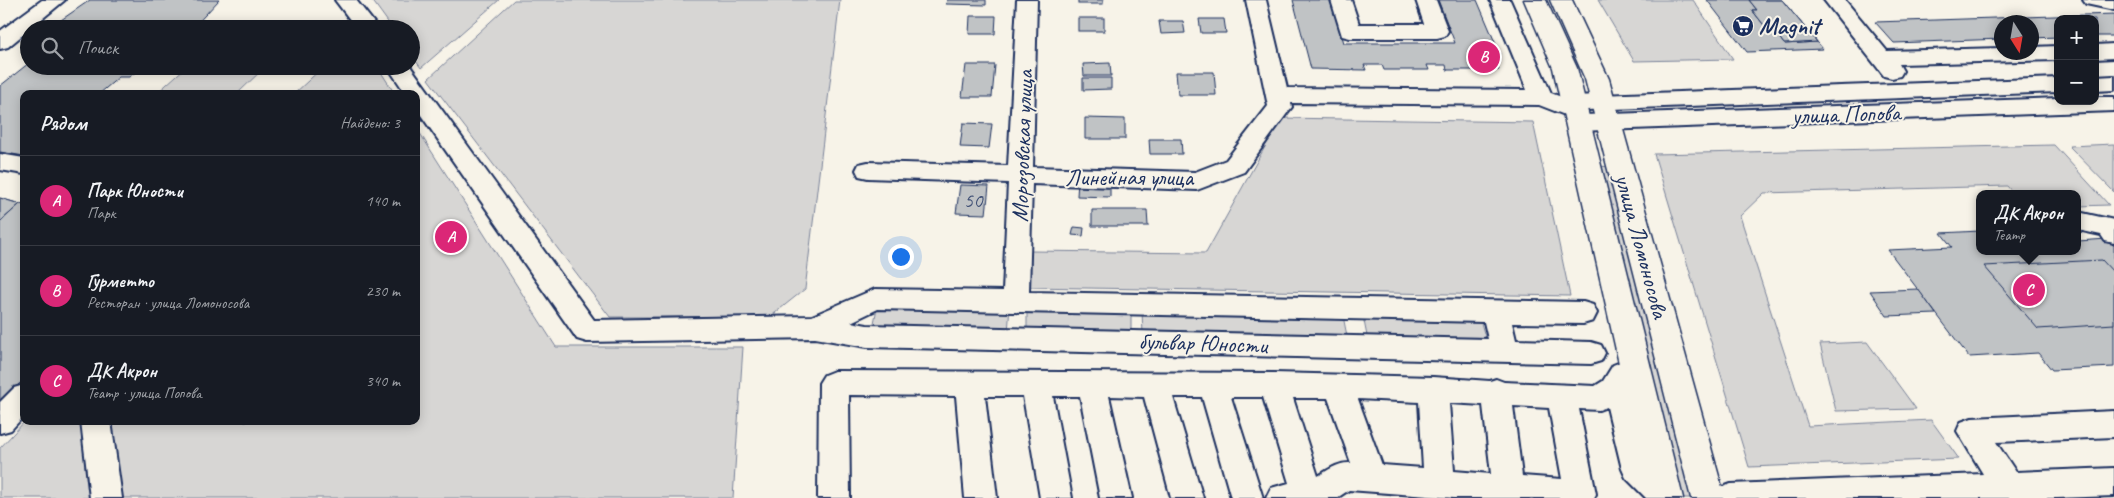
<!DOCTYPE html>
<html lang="ru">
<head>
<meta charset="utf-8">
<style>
  body { margin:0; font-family:Caveat,sans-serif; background:#242831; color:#f1f3f6 }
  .controls { position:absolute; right:15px; top:15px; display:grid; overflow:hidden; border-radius:10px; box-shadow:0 2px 12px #0003 }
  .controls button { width:45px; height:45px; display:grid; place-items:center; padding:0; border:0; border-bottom:1px solid #363941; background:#171b24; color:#f1f3f6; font:25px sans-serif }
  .compass { position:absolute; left:1994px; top:15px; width:45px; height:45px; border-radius:50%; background:#171b24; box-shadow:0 2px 12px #0003; rotate:169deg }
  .you { position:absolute; left:900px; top:256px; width:18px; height:18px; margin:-12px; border:4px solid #fff; border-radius:50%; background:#1a73e8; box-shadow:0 0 0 8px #1a73e833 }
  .badge { display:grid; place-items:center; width:32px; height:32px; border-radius:50%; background:#db2777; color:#fff; font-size:16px; font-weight:700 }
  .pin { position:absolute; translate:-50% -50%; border:2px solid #fff; box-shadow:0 1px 5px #0006 }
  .popup { position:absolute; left:1976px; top:190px; width:105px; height:65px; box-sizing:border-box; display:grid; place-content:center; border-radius:10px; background:#171b24; filter:drop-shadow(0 1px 4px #0005); font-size:16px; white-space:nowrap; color:#9ea1a6 }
  .popup b { font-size:19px; color:#f1f3f6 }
  .popup::after { content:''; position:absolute; left:50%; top:100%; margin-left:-10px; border:10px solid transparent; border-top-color:#171b24 }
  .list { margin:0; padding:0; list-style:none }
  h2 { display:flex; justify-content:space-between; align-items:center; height:65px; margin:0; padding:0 20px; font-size:21px }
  h2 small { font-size:16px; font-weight:400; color:#9ea1a6 }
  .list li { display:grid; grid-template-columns:32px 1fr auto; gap:15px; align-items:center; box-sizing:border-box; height:90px; padding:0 20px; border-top:1px solid #363941 }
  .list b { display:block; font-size:19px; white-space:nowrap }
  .list p { margin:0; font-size:16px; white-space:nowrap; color:#9ea1a6 }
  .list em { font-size:16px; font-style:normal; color:#9ea1a6 }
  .icon { flex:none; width:28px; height:28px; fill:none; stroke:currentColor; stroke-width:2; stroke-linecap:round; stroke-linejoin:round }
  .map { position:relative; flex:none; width:2114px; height:498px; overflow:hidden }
  .search { position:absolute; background:#171b24; box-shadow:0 2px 12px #0003; left:20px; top:20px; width:400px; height:55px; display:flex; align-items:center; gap:12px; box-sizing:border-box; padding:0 18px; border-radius:28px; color:#9ea1a6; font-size:19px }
  .panel { position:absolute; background:#171b24; box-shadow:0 2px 12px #0003; left:20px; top:90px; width:400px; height:335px; border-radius:10px }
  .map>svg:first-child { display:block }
  .green { fill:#d7d6d4; stroke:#798299 }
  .building { fill:#c0c3c5; stroke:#1b2f5e }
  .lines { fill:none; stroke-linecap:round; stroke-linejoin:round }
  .minor-casing { stroke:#1b2f5e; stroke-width:4 }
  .major-casing { stroke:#1b2f5e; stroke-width:3 }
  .minor { fill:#f7f3e8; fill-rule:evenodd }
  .major { fill:#f7f3e8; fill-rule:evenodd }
  .labels { text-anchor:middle; stroke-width:4; stroke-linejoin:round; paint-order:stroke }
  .number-label { font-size:21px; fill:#445478 }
  .poi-label { font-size:24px; font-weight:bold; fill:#1b2f5e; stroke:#f7f3e8; text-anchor:start }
  .street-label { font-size:24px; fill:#1b2f5e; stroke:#f7f3e8 }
</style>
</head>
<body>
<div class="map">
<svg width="2114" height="498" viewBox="0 0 2114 498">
  <rect width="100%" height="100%" fill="#f7f3e8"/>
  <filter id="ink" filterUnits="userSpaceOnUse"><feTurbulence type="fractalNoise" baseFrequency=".02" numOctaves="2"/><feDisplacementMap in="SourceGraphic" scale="10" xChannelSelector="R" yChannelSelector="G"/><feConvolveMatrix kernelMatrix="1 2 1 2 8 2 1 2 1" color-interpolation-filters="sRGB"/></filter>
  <g filter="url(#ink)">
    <g class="green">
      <path d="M372,0H499L421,68L411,54V29H393Z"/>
      <path d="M514,0H840L805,289L770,317H610L428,79Z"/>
      <path d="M1598,0H1693L1733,59L1634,61Z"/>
      <path d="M187,66H266L237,94H156Z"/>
      <path d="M324,66H377L395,94H294Z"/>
      <path d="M1281,118L1533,122L1570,296L1027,287L1029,251L1206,253Z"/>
      <path d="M416,127L556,347H743L733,498H0V448L25,421H416Z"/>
      <path d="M2114,144V192L2069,146Z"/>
      <path d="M2054,145L2109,205L2078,206V194H2014L2007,186L1764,193L1740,216L1808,426L1931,420L1959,459L1749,467L1654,154Z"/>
      <path d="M1598,166L1611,167L1696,498H1679Z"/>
      <path d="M878,303L1010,307L1008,332L873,328Z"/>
      <path d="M1027,306L1131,310V335L1027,332Z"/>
      <path d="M1142,310L1343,316L1348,341L1143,335Z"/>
      <path d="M1363,316L1480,320L1487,343L1368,341Z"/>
      <path d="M1867,342L1916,409L1836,411L1820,344Z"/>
    </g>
    <g class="building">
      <path d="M90,0H219L192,29H48Z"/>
      <path d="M947,0H986V5L946,4Z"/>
      <rect x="1078" y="0" width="25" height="4"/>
      <path d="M1293,0H1331L1344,43H1455L1438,0H1477L1500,54L1492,55L1499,70H1447L1446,65H1427L1429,70H1384L1382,65H1364L1366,70L1311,69Z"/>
      <path d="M1707,0H1782L1823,49L1747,52Z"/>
      <path d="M1749,0H1782L1817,42L1784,44L1776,33L1771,34L1752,10H1757Z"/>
      <path d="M1749,0H1782L1817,42L1784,44L1776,33L1771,34L1752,10H1757Z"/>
      <path d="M2114,14V36H2095V19H2058V37L2032,38V22H2002V39L1894,43L1875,22Z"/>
      <path d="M970,16H996L995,34H969Z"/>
      <rect x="1078" y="18" width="26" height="13"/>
      <path d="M1199,19H1224L1226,33H1201Z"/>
      <path d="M1159,21H1183L1185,33L1161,34Z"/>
      <path d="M29,63V66H143L129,77H119L99,94H24V156L0,152V86Z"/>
      <path d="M1110,63L1111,76H1084L1083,64Z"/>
      <path d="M966,65H995L992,97H962Z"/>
      <path d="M1176,72H1214L1216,95H1178Z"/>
      <path d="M1083,78H1111V89L1083,90Z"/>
      <path d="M1085,118L1125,119V139H1085Z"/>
      <path d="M963,123L992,124L989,148L960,147Z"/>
      <path d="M1149,139H1181L1182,154H1150Z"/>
      <path d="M1078,181L1110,183V197L1077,196Z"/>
      <path d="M960,185L989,186L986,214L956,213Z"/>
      <path d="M0,198L20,204L0,222Z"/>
      <path d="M0,198L20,204L0,222Z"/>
      <path d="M20,204L24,205V379L0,403V222Z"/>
      <path d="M1092,210H1147L1148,226H1092Z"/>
      <path d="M1074,227L1084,228L1083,236L1072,235Z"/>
      <path d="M1980,231V251H2078V241L2107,239L2114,246V367L2052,370L2038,353L1969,357L1888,250L1952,247L1941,233Z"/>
      <path d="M2102,260L2114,273V324L2038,329L1984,266Z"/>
      <path d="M1918,289L1936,314L1887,316L1870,291Z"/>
    </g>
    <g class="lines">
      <g class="minor-casing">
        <g id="minor">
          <path d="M42,0H65L8,47L0,49V31Z"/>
          <path d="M335,0H356L379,29H357Z"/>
          <path d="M1017,0H1037L1033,167L1195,172L1226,160L1268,106L1246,0H1266L1287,88L1527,90L1490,0H1510L1551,93L1564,98L1573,96L2058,78V92L1586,110L1584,115L2058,98V101H2095V97H2114V111L1578,131L1570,128L1566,123L1570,117L1539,105L1291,103L1292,107L1288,112L1244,172L1197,190L1032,184L1029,292L1583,302L1593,305L1597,313L1593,321L1583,324L1512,323L1516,340L1591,342L1601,345L1605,353L1601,361L1591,364L867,347L815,338L587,342L577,339L416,108V94H406L387,66H410L594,320L812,316L875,289L1003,291L1008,183L868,178L859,176L856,170L859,164L868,162L1008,166ZM878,309L1484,322L1488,339L867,325L851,322Z"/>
          <path d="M1331,0H1351L1359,24H1424L1416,0H1436L1448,31L1445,36L1437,38H1350L1342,36Z"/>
          <path d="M1824,0H1845L1887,51L2002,48V52H2032V47L2058,46V60L1899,64L1903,71L1900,76L1892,78L1884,76Z"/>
          <path d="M2083,0H2114V10L2086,4Z"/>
          <path d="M2114,44V58L2095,59V45Z"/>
          <path d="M2114,76V90L2095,91V77Z"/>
          <path d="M0,154L24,158V174L0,170Z"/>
          <path d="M2078,212L2114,220V243L2105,241L2101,235L2078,230Z"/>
          <path d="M1623,361L1633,365L1637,373L1632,388L1651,462L1676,486L1680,498H1646L1626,478L1622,469L1607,407L1599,410L1579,409L1596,494L1594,498H1454L1349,490L1337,498H1266L1271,488L1289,483L1263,397H1231L1263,498H1231L1202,397H1173L1203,498H1171L1144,397L1109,396L1132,498H1100L1080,396H1053L1072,498H1040L1023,396H985L997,498H965L956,396L849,395L850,498H818L819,383L824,375L834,371L1274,373L1433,377L1490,381L1496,379L1504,382L1595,386L1603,381L1613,365ZM1293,398H1328L1351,463C1338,462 1328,470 1318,476ZM1358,399L1419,402L1423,468L1382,465ZM1449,403L1483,405L1491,474L1454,471ZM1513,406L1549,408L1562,479L1522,476Z"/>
          <path d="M24,385V416L11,430L0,433V402L14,388Z"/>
          <path d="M2114,411V437L1996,442L2016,472L2114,468V496L2057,498H1715L1720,488L1731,484L1983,474L1957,431L1961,422L1972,418Z"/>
          <path d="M81,421H111L122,498H90Z"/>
        </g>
      </g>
      <g class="major-casing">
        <g id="major">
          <path d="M1524,0H1546L1577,68L1683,498H1649L1553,68Z"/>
          <path d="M1550,0H1572L1609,79L1725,498H1691L1585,79Z"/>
        </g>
      </g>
      <use href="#minor" class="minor"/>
      <use href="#major" class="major"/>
    </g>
  </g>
  <defs>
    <g id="supermarket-disc" transform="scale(1.125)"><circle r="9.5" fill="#1b2f5e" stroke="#f7f3e8"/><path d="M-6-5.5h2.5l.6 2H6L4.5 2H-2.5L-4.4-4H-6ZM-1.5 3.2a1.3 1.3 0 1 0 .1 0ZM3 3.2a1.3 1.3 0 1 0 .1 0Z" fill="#fff"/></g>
  </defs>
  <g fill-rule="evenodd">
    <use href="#supermarket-disc" x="1743" y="26"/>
  </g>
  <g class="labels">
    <g class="number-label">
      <text x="973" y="207">50</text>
    </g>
    <g class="poi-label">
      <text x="1759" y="34">Magnit</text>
    </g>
    <g class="street-label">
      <text transform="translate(1846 114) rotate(-2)" y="8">улица Попова</text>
      <text transform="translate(1022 146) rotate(-88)" y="8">Морозовская улица</text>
      <text x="1129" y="185">Линейная улица</text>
      <text transform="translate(1642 246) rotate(75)" y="8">улица Ломоносова</text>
      <text transform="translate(1203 343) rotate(2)" y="8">бульвар Юности</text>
    </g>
  </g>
</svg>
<div class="controls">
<button>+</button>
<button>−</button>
</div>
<svg class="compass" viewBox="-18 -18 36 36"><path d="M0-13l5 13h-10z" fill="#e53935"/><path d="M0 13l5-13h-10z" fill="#9ea1a6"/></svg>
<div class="you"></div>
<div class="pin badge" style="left:451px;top:237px">A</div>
<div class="pin badge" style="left:1484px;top:57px">B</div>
<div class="pin badge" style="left:2029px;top:290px">C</div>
<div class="popup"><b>ДК Акрон</b>Театр</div>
<div class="search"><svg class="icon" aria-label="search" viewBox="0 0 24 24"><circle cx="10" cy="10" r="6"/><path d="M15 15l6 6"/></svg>Поиск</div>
<section class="panel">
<h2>Рядом<small>Найдено: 3</small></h2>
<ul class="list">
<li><span class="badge">A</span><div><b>Парк Юности</b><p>Парк</p></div><em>140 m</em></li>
<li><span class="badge">B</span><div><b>Гурметто</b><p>Ресторан · улица Ломоносова</p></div><em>230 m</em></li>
<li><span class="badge">C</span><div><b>ДК Акрон</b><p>Театр · улица Попова</p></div><em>340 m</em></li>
</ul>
</section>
</div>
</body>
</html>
